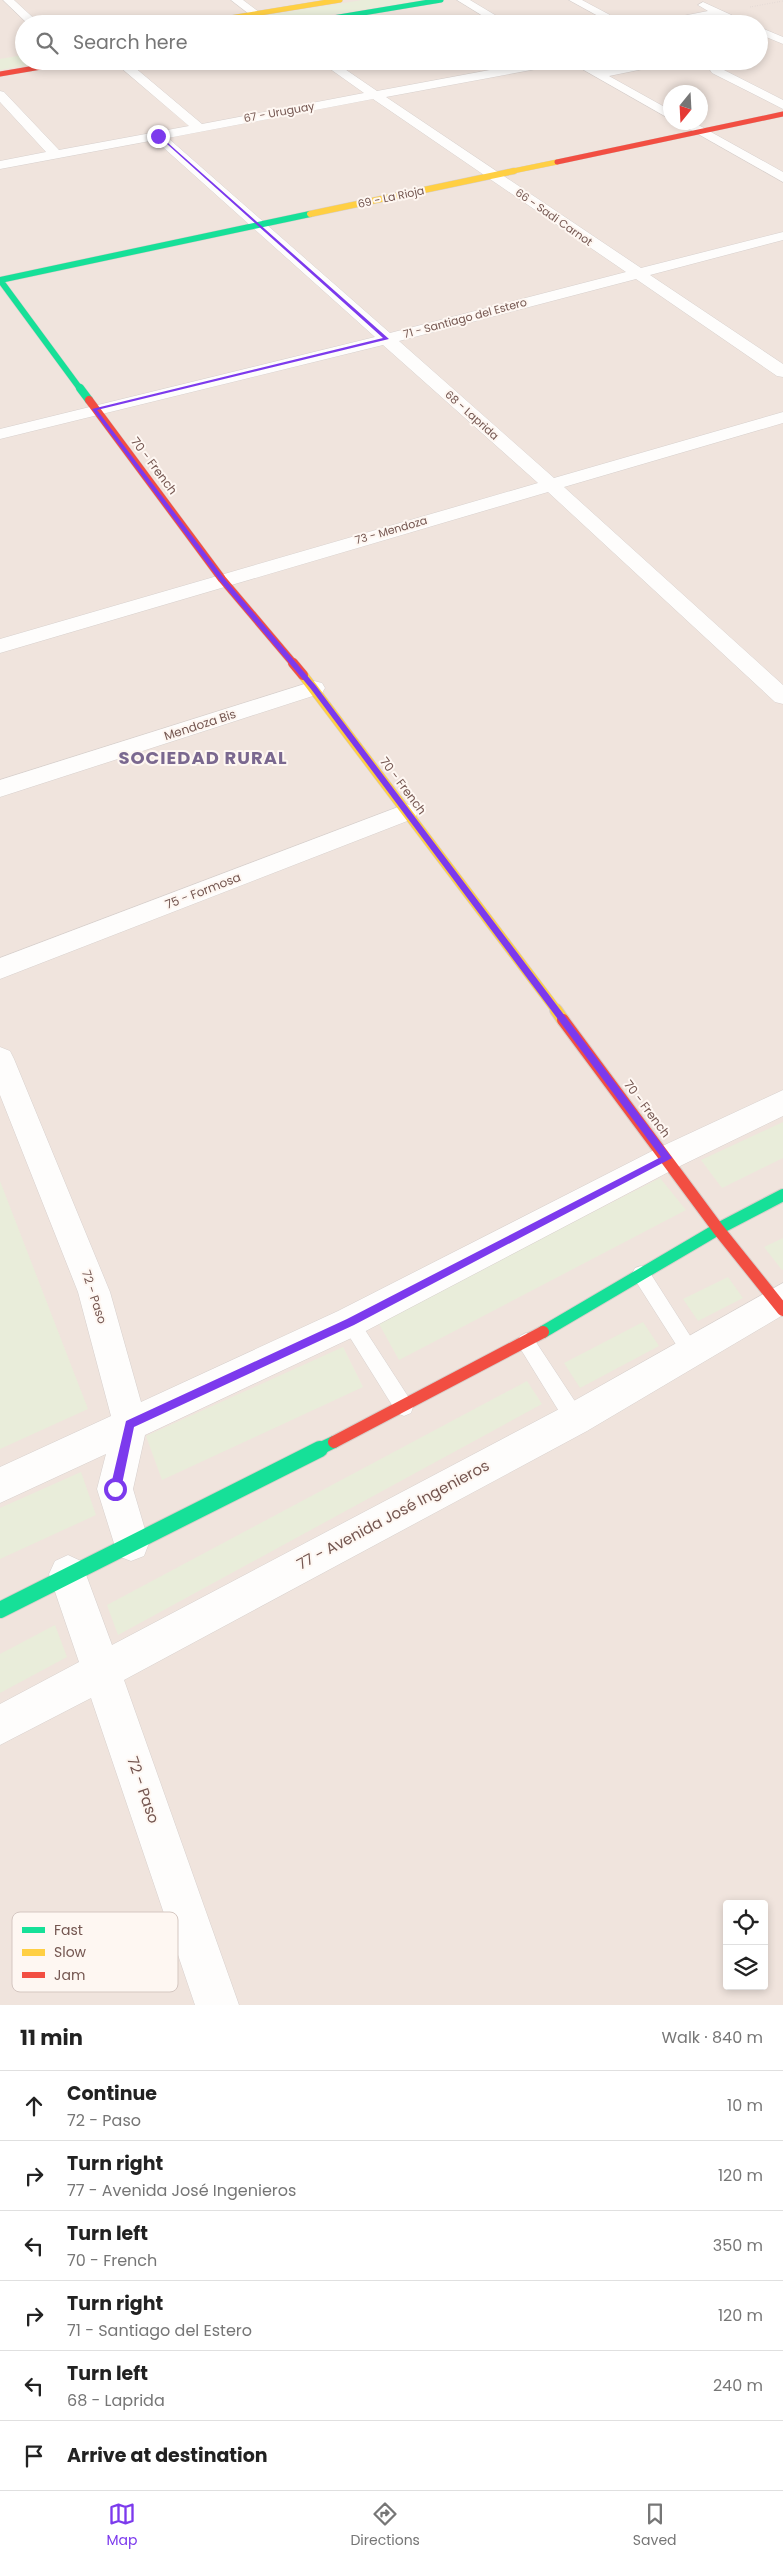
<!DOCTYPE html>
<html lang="en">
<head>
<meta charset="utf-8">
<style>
  body { margin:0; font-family:Poppins,sans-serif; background:#f2f2f2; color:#222 }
  .controls { position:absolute; right:15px; bottom:15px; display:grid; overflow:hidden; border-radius:5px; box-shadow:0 2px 8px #0003 }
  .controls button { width:45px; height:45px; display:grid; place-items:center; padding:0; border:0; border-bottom:1px solid #e0e0e0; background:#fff; color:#222; font:25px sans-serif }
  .compass { position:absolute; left:663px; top:85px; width:45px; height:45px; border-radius:50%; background:#fff; box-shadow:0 2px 8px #0003; rotate:198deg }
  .stop { position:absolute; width:15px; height:15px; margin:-11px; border:4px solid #7c3aed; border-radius:50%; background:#fff }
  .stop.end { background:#7c3aed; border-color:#fff; box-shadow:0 1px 5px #0008 }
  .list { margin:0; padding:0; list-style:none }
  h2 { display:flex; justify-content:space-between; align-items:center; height:65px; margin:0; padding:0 20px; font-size:21px }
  h2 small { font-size:16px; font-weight:400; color:#767676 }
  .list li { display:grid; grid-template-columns:32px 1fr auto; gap:15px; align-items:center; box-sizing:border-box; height:70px; padding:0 20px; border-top:1px solid #e0e0e0 }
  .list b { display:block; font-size:19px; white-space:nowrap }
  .list p { margin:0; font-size:16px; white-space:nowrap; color:#767676 }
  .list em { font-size:16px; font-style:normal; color:#767676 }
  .icon { flex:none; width:28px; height:28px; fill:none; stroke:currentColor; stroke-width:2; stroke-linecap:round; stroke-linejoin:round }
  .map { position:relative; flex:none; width:783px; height:2005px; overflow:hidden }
  .search { position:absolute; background:#fff; box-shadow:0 2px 8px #0003; left:15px; right:15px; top:15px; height:55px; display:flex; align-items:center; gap:12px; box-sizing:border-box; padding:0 18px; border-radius:28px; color:#767676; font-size:19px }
  .sheet { height:485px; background:#fff }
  nav { display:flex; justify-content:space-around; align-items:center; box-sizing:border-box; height:70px; border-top:1px solid #e0e0e0; background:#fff; font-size:14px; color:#767676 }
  nav a { display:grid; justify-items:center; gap:2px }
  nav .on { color:#7c3aed }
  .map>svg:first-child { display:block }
  .residential { fill:#f0e4dd; fill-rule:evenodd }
  .green { fill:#e9edda }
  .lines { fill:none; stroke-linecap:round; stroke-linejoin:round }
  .lane-casing { stroke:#d7d0cd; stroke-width:1 }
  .street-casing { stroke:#d7d0cd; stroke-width:1 }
  .fast-far4-casing { stroke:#d7ceca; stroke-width:5.5 }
  .fast-far3-casing { stroke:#d7ceca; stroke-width:7 }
  .fast-far2-casing { stroke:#d7ceca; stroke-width:9 }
  .fast-far1-casing { stroke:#d7ceca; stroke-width:14 }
  .fast-casing { stroke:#d7ceca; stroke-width:18 }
  .slow-far3-casing { stroke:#d7ceca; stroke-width:5.5 }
  .slow-far2-casing { stroke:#d7ceca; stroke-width:7 }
  .slow-far1-casing { stroke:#d7ceca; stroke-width:11 }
  .slow-casing { stroke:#d7ceca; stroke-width:14 }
  .jam-far3-casing { stroke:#d7ceca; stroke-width:5.5 }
  .jam-far2-casing { stroke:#d7ceca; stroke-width:9 }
  .jam-far1-casing { stroke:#d7ceca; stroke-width:11 }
  .jam-casing { stroke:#d7ceca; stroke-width:14 }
  .path { stroke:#dad1d0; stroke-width:1; stroke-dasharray:0.5 2; stroke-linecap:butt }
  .lane { fill:#fefdfc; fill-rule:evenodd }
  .street { fill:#fefdfc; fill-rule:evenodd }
  .fast-far4 { stroke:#16e098; stroke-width:5 }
  .fast-far3 { stroke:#16e098; stroke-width:6 }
  .fast-far2 { stroke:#16e098; stroke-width:8 }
  .fast-far1 { stroke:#16e098; stroke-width:12 }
  .fast { stroke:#16e098; stroke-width:16 }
  .slow-far3 { stroke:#ffcf43; stroke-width:5 }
  .slow-far2 { stroke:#ffcf43; stroke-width:6 }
  .slow-far1 { stroke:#ffcf43; stroke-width:10 }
  .slow { stroke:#ffcf43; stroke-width:12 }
  .jam-far3 { stroke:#f24e42; stroke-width:5 }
  .jam-far2 { stroke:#f24e42; stroke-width:8 }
  .jam-far1 { stroke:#f24e42; stroke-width:10 }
  .jam { stroke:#f24e42; stroke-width:12 }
  .route { fill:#7c3aed }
  .labels { text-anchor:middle; stroke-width:4; stroke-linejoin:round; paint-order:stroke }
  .far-street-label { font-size:11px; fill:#745650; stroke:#fef7f2 }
  .street-label { font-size:12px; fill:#745650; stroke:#fef7f2 }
  .near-street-label { font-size:15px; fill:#745650; stroke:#fef7f2 }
  .district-label { font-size:18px; font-weight:bold; letter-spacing:1px; fill:#7a688f; stroke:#fef7f2 }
  .key { fill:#fef7f2; stroke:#d5c7c1; stroke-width:1 }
  .key-label { font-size:14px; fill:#745650 }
</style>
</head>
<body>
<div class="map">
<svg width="783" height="2005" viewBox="0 0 783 2005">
  <rect width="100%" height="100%" fill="#f8f3ee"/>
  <path class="residential" d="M0,0H783V2005H0ZM24,24H759V61H24ZM670,92H700V122H670ZM727,1904H764V1986H727Z"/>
  <g class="green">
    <path d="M362,0H422L280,23L268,15Z"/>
    <path d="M24,55V61H52L0,70V59Z"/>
    <path d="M783,1122V1158L722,1188L701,1160Z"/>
    <path d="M660,1178L686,1210L399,1360L378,1322Z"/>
    <path d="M0,1181L88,1409L0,1449Z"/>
    <path d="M783,1238V1269L782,1270L764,1247Z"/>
    <path d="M728,1277L743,1298L698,1321L683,1299Z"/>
    <path d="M643,1322L659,1346L580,1388L564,1363Z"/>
    <path d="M343,1347L363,1387L162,1480L146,1436Z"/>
    <path d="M527,1381L542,1404L118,1635L107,1605Z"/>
    <path d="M81,1472L96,1515L0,1559V1508Z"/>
    <path d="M55,1625L67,1657L0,1693V1654Z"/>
  </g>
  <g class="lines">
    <g class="lane-casing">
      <g id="lane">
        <path d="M641,1266L647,1268L696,1345L699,1351L696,1357L690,1360L684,1357L635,1280L632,1274L635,1268Z"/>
        <path d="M350,1314L356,1316L411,1401L413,1407L411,1413L404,1416L397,1413L344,1328L341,1322L344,1316Z"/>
        <path d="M526,1333L532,1336L582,1412L584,1419L582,1426L575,1428L568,1426L520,1348L517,1342L520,1336Z"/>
      </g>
    </g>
    <g class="street-casing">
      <g id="street">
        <path d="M3,0H14L40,24H28Z"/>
        <path d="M231,0H243L275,24H262Z"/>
        <path d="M457,0H470L510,24H496Z"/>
        <path d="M569,0H582L610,15L608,17H600Z"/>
        <path d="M703,2L751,24H736L718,16L676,24H652L657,21L708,11L698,5Z"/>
        <path d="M759,27L783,37V44L759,34Z"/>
        <path d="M113,61H127L202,124L364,93L319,61H333L377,91L538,61H564L558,65L386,97L641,268L783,232V240L650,275L783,364V377L777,376L636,279L399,341L554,478L783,412V423L564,487L783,685V704L775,702L548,492L0,653V639L538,483L383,345L0,439V429L375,337L155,140L0,169V161L46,152L0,102V91L4,92L59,150L189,126ZM373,99L626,272L390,333L168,138Z"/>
        <path d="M568,61H583L600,70L644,61H669L663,65L609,76L670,110V119Z"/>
        <path d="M716,66L783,100V109L712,73L710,70Z"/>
        <path d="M677,122H693L783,172V182Z"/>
        <path d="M314,681L322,683L325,688L322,693L0,797V780Z"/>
        <path d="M406,804L415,806L418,812L415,818L0,979V958Z"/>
        <path d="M0,1047L10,1051L14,1059L110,1292L141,1402L338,1311L656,1149L783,1090V1116L678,1167L362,1333L145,1435L133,1489L149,1543L144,1556L131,1561L118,1556L97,1489L106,1454L0,1503V1467L111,1416L78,1292L0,1095Z"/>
        <path d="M783,1283V1315L587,1431L124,1680L239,2005H195L91,1698L0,1745V1704L79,1662L49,1574L55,1561L68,1555L81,1561L112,1645L563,1407Z"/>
      </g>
    </g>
    <g class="fast-far4-casing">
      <path id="fast-far4" d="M315,21L441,0"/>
    </g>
    <g class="fast-far3-casing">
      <path id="fast-far3" d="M81,390L0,280L310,214"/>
    </g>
    <g class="fast-far2-casing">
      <path id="fast-far2" d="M80,388L89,400"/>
    </g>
    <g class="fast-far1-casing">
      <g id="fast-far1">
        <path d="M543,1332L718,1229L783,1195"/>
        <path d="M317,1450L334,1442"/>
      </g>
    </g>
    <g class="fast-casing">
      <path id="fast" d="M0,1610L320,1449"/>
    </g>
    <g class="slow-far3-casing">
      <g id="slow-far3">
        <path d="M193,24L340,0"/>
        <path d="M508,172L557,162"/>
      </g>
    </g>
    <g class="slow-far2-casing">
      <path id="slow-far2" d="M310,214L514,171"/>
    </g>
    <g class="slow-far1-casing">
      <path id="slow-far1" d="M303,675L557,1011"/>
    </g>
    <g class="slow-casing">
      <path id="slow" d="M556,1010L563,1020"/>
    </g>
    <g class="jam-far3-casing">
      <g id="jam-far3">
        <path d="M0,74L76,61"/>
        <path d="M557,162L783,114"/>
      </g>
    </g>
    <g class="jam-far2-casing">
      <path id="jam-far2" d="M89,400L222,579L294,664"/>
    </g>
    <g class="jam-far1-casing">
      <path id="jam-far1" d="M293,663L303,675"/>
    </g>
    <g class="jam-casing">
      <g id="jam">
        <path d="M563,1020L718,1229L783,1310"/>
        <path d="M334,1442L543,1332"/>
      </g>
    </g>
    <path class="path" d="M750,7L783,1"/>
    <use href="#lane" class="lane"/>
    <use href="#street" class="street"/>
    <use href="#fast-far4" class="fast-far4"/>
    <use href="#fast-far3" class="fast-far3"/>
    <use href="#fast-far2" class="fast-far2"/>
    <use href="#fast-far1" class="fast-far1"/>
    <use href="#fast" class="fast"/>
    <use href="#slow-far3" class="slow-far3"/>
    <use href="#slow-far2" class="slow-far2"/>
    <use href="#slow-far1" class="slow-far1"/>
    <use href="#slow" class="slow"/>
    <use href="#jam-far3" class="jam-far3"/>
    <use href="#jam-far2" class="jam-far2"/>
    <use href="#jam-far1" class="jam-far1"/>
    <use href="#jam" class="jam"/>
  </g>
  <path class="route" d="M157,135H159L389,339L97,410L224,578L316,686L672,1158L354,1325L134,1427L121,1489L115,1494L110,1489L126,1421L347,1319L661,1157L311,689L220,581L92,409L383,338Z"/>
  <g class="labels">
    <g class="far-street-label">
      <text transform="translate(279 112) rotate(-10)" y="4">67 - Uruguay</text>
      <text transform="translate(391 197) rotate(-12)" y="4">69 - La Rioja</text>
      <text transform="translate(554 217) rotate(35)" y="4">66 - Sadi Carnot</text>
      <text transform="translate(465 318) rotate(-15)" y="4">71 - Santiago del Estero</text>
      <text transform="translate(472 415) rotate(42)" y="4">68 - Laprida</text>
      <text transform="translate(391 530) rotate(-16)" y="4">73 - Mendoza</text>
    </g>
    <g class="street-label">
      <text transform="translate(154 466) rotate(53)" y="4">70 - French</text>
      <text transform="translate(200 725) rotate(-18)" y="4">Mendoza Bis</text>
      <text transform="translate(403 786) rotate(53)" y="4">70 - French</text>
      <text transform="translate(203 891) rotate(-21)" y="4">75 - Formosa</text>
      <text transform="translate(647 1109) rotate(53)" y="4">70 - French</text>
      <text transform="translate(94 1297) rotate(72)" y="4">72 - Paso</text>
    </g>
    <g class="near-street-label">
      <text transform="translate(393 1515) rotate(-28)" y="5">77 - Avenida José Ingenieros</text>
      <text transform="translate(143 1790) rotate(71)" y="5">72 - Paso</text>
    </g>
    <g class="district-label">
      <text x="203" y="764">SOCIEDAD RURAL</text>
    </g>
  </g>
  <rect x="12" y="1912" width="166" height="80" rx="8" class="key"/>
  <rect x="22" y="1927" width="23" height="6" fill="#16e098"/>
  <rect x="22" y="1949" width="23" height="7" fill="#ffcf43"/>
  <rect x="22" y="1972" width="23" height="6" fill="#f24e42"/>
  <g class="key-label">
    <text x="54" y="1935">Fast</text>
    <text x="54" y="1957">Slow</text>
    <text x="54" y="1980">Jam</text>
  </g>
</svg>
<div class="controls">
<button><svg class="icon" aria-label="locate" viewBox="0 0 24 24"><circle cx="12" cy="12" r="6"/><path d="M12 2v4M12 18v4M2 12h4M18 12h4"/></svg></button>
<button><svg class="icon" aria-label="layers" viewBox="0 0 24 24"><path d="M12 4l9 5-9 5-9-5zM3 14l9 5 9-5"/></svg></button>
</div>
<svg class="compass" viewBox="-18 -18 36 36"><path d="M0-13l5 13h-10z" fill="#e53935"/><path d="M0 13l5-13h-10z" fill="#767676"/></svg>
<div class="stop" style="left:115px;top:1489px"></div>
<div class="stop end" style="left:158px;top:136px"></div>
<div class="search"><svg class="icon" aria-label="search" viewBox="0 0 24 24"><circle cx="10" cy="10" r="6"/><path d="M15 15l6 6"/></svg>Search here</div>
</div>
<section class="sheet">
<h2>11 min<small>Walk · 840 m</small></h2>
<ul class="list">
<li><svg class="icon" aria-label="ahead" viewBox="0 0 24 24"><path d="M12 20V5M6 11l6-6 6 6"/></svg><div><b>Continue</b><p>72 - Paso</p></div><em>10 m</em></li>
<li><svg class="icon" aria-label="right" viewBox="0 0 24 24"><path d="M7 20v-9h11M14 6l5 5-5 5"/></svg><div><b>Turn right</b><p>77 - Avenida José Ingenieros</p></div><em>120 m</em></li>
<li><svg class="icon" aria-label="left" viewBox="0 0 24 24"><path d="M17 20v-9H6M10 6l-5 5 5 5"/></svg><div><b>Turn left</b><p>70 - French</p></div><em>350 m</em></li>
<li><svg class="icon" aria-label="right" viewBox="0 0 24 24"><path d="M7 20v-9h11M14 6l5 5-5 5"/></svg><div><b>Turn right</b><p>71 - Santiago del Estero</p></div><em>120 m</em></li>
<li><svg class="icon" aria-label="left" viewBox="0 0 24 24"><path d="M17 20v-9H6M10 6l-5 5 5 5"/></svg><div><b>Turn left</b><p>68 - Laprida</p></div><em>240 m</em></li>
<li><svg class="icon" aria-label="arrive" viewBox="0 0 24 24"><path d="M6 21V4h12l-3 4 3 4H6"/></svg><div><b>Arrive at destination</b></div></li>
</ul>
</section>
<nav>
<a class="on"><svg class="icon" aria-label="map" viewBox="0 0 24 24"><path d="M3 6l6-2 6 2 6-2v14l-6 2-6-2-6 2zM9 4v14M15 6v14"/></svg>Map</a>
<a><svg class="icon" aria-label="directions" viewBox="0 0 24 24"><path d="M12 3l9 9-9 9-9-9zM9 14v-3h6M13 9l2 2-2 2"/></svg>Directions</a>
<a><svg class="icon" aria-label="saved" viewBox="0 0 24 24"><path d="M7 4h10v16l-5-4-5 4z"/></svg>Saved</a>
</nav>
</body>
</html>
